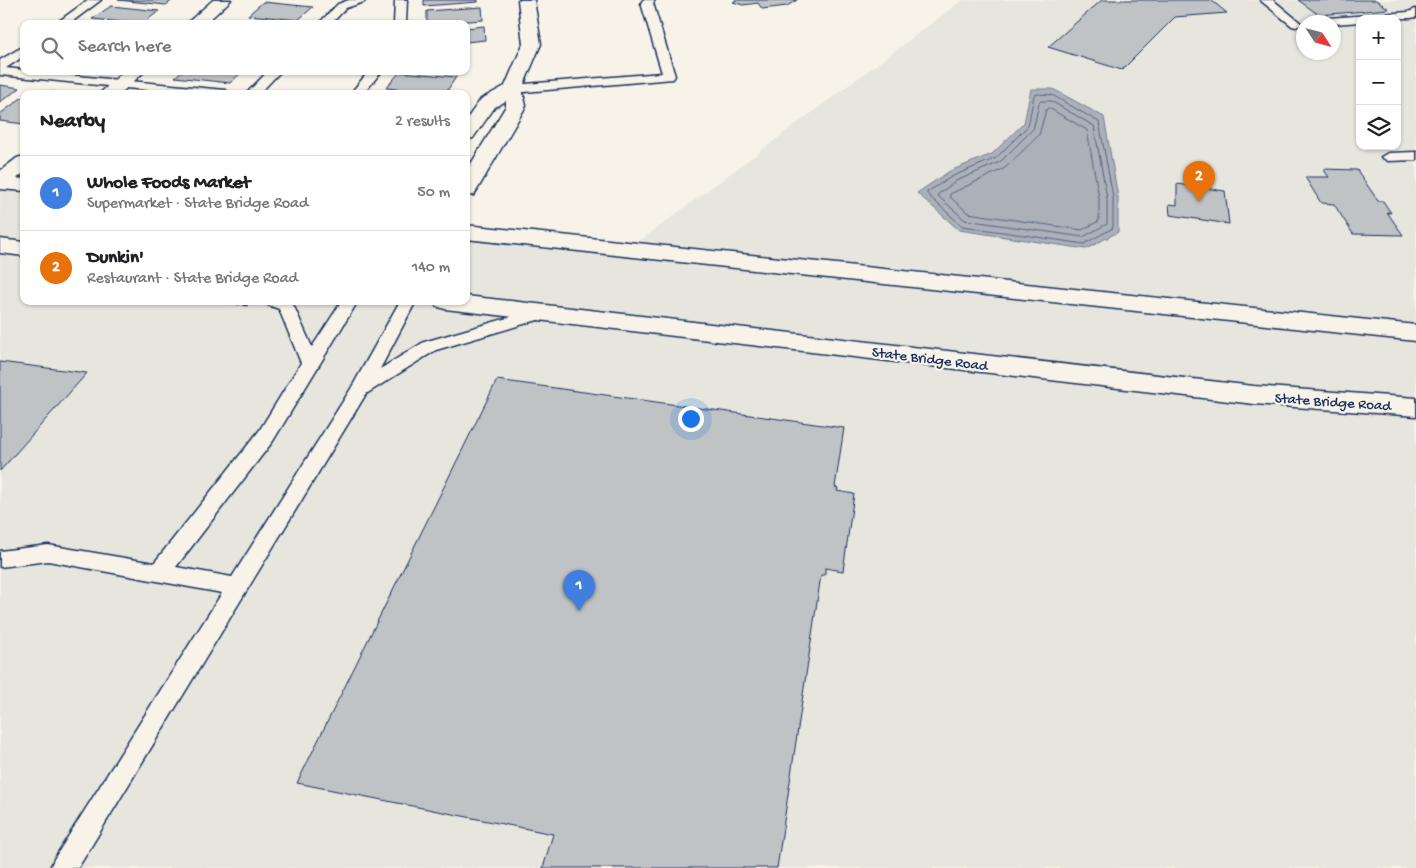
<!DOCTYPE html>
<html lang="en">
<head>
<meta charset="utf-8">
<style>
  body { margin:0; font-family:"Gochi Hand",sans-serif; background:#f2f2f2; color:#202124 }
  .controls { position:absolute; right:15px; top:15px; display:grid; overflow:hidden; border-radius:10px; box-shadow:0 1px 4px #0004 }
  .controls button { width:45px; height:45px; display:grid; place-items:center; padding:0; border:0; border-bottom:1px solid #e0e0e0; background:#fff; color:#202124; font:25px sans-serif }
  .compass { position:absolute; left:1296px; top:15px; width:45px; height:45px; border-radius:50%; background:#fff; box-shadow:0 1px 4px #0004; rotate:126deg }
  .you { position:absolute; left:690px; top:418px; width:18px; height:18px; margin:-12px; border:4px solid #fff; border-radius:50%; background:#1a73e8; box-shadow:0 0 0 8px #1a73e833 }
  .badge { display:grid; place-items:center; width:32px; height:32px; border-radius:50%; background:#c8321e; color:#fff; font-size:16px; font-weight:700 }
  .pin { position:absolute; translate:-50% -41px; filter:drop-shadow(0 1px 2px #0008) }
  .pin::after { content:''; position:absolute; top:26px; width:18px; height:15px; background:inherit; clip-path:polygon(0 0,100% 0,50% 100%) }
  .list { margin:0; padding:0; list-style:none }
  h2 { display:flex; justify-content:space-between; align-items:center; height:65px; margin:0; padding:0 20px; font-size:21px }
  h2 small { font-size:16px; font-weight:400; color:#757577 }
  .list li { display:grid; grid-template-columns:32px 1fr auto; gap:15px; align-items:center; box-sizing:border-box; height:75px; padding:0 20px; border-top:1px solid #e0e0e0 }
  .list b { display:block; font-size:19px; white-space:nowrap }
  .list p { margin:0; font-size:16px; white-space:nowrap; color:#757577 }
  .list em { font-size:16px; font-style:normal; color:#757577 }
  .icon { flex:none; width:28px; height:28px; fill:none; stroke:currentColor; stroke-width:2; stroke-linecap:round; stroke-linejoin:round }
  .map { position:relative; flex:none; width:1416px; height:868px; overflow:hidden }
  .search { position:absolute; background:#fff; box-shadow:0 1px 4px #0004; left:20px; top:20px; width:450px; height:55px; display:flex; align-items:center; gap:12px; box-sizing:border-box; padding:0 18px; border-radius:10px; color:#757577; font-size:19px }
  .panel { position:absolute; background:#fff; box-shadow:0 1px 4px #0004; left:20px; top:90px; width:450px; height:215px; border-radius:10px }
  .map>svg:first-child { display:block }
  .built { fill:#e6e5de; fill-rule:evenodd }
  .water { fill:#acb0b9; stroke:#727c95 }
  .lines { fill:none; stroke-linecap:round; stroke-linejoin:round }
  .shore { stroke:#556382; stroke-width:1 }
  .building { fill:#c0c3c5; stroke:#1b2f5e }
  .lane-casing { stroke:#1b2f5e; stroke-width:3 }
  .street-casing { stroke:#1b2f5e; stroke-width:3 }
  .highway-casing { stroke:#1b2f5e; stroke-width:3 }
  .path { stroke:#1b2f5e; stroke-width:3; stroke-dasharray:4.5 3; stroke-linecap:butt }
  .lane { fill:#f7f3e8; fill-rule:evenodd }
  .street { fill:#f7f3e8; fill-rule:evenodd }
  .highway { fill:#f7f3e8; fill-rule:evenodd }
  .labels { text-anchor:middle; stroke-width:4.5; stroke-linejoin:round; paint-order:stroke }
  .street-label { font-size:15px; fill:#1b2f5e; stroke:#f7f3e8 }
</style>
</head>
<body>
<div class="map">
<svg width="1416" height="868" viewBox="0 0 1416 868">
  <rect width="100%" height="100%" fill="#f7f3e8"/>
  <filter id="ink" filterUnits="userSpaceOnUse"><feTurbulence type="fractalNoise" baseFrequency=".02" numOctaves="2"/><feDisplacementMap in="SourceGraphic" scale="10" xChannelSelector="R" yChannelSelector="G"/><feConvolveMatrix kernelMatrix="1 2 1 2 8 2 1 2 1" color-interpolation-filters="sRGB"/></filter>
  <g filter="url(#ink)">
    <path class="built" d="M963,0H1416V868H0V188L24,190V301H466V238L621,255ZM1360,19H1397V146H1360ZM1304,22H1334V52H1304Z"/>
    <path class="water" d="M1031,89H1053L1104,117L1118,197V232L1086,249L959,230L917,193L950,171L992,154L1024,123Z"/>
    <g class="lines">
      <g class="shore">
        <path d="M1037,94L1052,95L1099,122L1113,197V228L1084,244L962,226L927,194V192L953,176L996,158L1028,126L1034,96Z"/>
        <path d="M1040,101H1051L1094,126L1107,198V224L1083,237L965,220L937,195L956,181L1000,162L1033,129Z"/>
        <path d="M1049,108L1087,130L1099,198V221L1082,230L968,213L950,197V194L1005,168L1039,135L1046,110Z"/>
      </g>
    </g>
    <g class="building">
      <path d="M118,0H173L166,5Z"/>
      <path d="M424,0H478V2L424,6Z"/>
      <path d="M735,0H797L787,6L762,9L758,3L743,5L733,2L736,0Z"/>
      <path d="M1102,0H1211L1227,13L1175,17L1122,70L1048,47Z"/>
      <path d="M1298,0H1376L1389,9L1319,15Z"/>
      <path d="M263,2L313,7L298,20L248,15Z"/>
      <path d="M111,6L159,11L142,24L92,19Z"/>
      <path d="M482,7L483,20L427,24V11Z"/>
      <path d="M242,20L281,24H238Z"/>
      <path d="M484,26L485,40L466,42V28Z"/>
      <path d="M182,71H243L230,83L175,77Z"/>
      <path d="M400,72L456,77L445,94L386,88Z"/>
      <path d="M0,85L20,88L0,102Z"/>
      <path d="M33,90L64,93L27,94Z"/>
      <path d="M24,96V124L0,121V114Z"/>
      <path d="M1323,169L1357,170L1378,201H1383L1391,213L1387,212L1403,235L1353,234L1334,204L1321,203L1305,177H1329Z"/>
      <path d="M1177,184L1225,191L1229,224L1170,215L1169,204L1177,205Z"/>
      <path d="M0,362L87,373L0,471Z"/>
      <path d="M497,380L844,428L835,487L838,488L837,491L854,494L843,571L825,568V575H821L777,868H543L553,834L297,783Z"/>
    </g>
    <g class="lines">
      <g class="lane-casing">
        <g id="lane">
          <path d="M88,0H101L69,24H55Z"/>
          <path d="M349,0H366L364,2L346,8L331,24H318L338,4Z"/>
          <path d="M395,0H407L406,24H394Z"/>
          <path d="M643,0H655L653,3L675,76L673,79L513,93L507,89L513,85L662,73L641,3Z"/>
          <path d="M1260,0H1273L1302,24L1296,27L1292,26Z"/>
          <path d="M1416,9V17L1411,18L1360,19V22L1334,24V22H1310L1316,19L1408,12Z"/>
          <path d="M24,46V56L6,68L24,70V71L225,90L231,94H185L0,75V60Z"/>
          <path d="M268,71H281L259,94H246Z"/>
          <path d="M369,71H382L363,94H350Z"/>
          <path d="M1416,152V160L1388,161L1381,157L1388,153Z"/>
          <path d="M266,301L292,302L312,347L342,301H358L273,441L176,567L232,577L352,387L400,301H416L380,369L424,342L542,308L548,309L550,313L548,317L436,350L366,394L78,868H50L54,859L222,593L48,561L0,567V551L48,545L154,563L259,431L301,363L279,309L268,305Z"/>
        </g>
      </g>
      <g class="street-casing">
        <g id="street">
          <path d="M213,0H231L205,24H186Z"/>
          <path d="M518,0H534L541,44L522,89L526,106L477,190L474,195L466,196V172L506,106V101L495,107L473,138L466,140V120L481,99L505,86L523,44Z"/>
          <path d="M124,71H145L120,94H99Z"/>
          <path d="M24,156V173L7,186L0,188V171L17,158Z"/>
        </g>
      </g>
      <g class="highway-casing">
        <g id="highway">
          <path d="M0,177L24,179V191L0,189Z"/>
          <path d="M466,225L1416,325V341L466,239Z"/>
          <path d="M0,239L24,242V256L0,253Z"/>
          <path d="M466,296L1254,386L1416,398V416L1254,404L445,309L436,306L433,301H466Z"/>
        </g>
      </g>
      <path class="path" d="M221,301L249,305"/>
      <use href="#lane" class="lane"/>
      <use href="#street" class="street"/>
      <use href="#highway" class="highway"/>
    </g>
  </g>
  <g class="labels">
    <g class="street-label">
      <text transform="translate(930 358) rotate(7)" y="5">State Bridge Road</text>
      <text transform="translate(1333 401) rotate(4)" y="5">State Bridge Road</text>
    </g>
  </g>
</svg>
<div class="controls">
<button>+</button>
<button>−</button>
<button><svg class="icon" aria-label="layers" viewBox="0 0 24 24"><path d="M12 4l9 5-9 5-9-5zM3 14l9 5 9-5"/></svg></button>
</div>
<svg class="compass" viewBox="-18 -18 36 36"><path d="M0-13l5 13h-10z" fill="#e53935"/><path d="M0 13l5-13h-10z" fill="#757577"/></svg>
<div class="you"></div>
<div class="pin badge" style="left:579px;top:611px;background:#3f7fe0">1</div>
<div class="pin badge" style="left:1199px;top:202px;background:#e8710a">2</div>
<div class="search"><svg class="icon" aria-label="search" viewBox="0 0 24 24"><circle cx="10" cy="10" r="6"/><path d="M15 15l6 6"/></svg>Search here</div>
<section class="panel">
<h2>Nearby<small>2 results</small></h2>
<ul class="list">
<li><span class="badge" style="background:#3f7fe0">1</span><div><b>Whole Foods Market</b><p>Supermarket · State Bridge Road</p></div><em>50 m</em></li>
<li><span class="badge" style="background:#e8710a">2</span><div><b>Dunkin'</b><p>Restaurant · State Bridge Road</p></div><em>140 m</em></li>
</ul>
</section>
</div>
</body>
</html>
